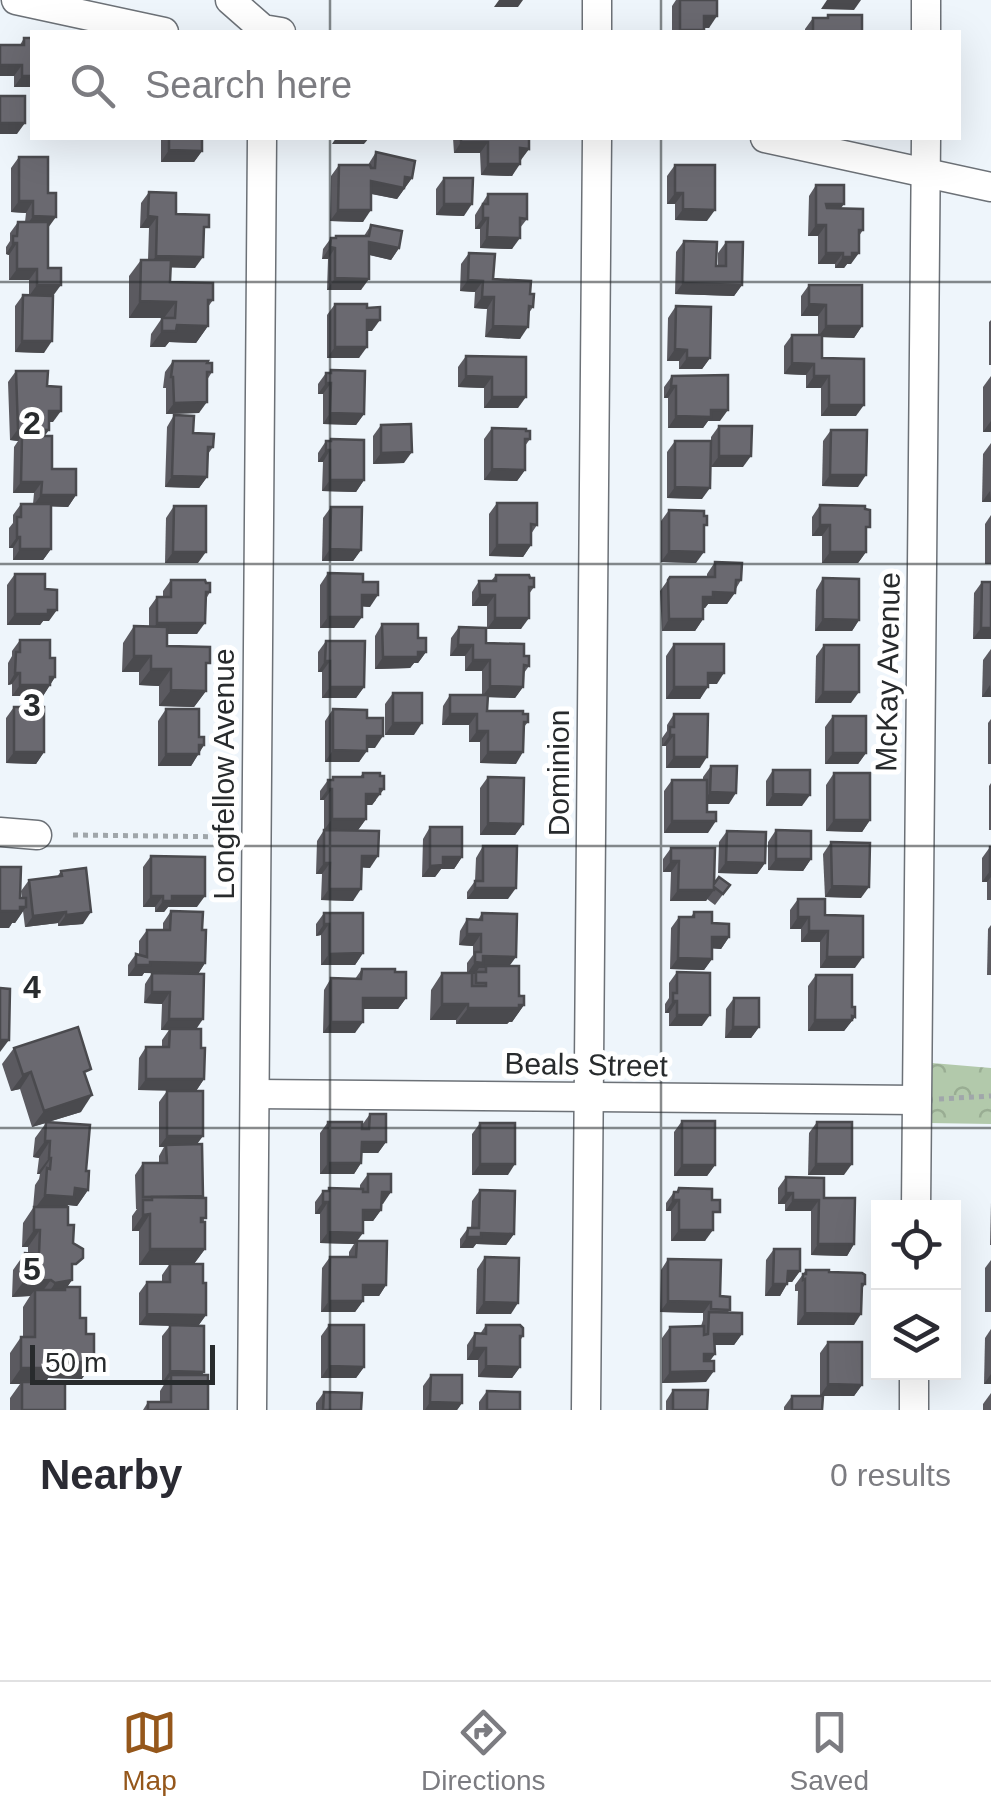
<!DOCTYPE html>
<html lang="en">
<head>
<meta charset="utf-8">
<style>
  body { margin:0; font-family:Arial,sans-serif; background:#f2f2f3; color:#2b2b33 }
  .controls { position:absolute; right:30px; bottom:30px; display:grid; overflow:hidden; border-radius:0px; box-shadow:0 10px 40px #0002 }
  .controls button { width:90px; height:90px; display:grid; place-items:center; padding:0; border:0; border-bottom:2px solid #e1e1e2; background:#fff; color:#2b2b33; font:50px sans-serif }
  .scale { position:absolute; left:30px; bottom:25px; width:185px; box-sizing:border-box; padding-left:10px; border:5px solid #282b2d; border-top:0; font-size:28px; line-height:35px; white-space:nowrap; color:#282b2d; -webkit-text-stroke:8px #fff; paint-order:stroke }
  .list { margin:0; padding:0; list-style:none }
  h2 { display:flex; justify-content:space-between; align-items:center; height:130px; margin:0; padding:0 40px; font-size:42px }
  h2 small { font-size:32px; font-weight:400; color:#7c7c81 }
  .icon { flex:none; width:55px; height:55px; fill:none; stroke:currentColor; stroke-width:2; stroke-linecap:round; stroke-linejoin:round }
  .map { position:relative; flex:none; width:991px; height:1410px; overflow:hidden }
  .search { position:absolute; background:#fff; box-shadow:0 10px 40px #0002; left:30px; right:30px; top:30px; height:110px; display:flex; align-items:center; gap:25px; box-sizing:border-box; padding:0 35px; border-radius:0px; color:#7c7c81; font-size:38px }
  .sheet { height:270px; background:#fff }
  nav { display:flex; justify-content:space-around; align-items:center; box-sizing:border-box; height:140px; border-top:2px solid #e1e1e2; background:#fff; font-size:28px; color:#7c7c81 }
  nav a { display:grid; justify-items:center; gap:5px }
  nav .on { color:#95571b }
  .map>svg:first-child { display:block }
  .park { fill:url(#park-crowns) }
  .lines { fill:none; stroke-linecap:round; stroke-linejoin:round }
  .minor-casing { stroke:#6c7177; stroke-width:31 }
  .path { stroke:#a0a6aa; stroke-width:5; stroke-dasharray:5 5; stroke-linecap:butt }
  .minor { stroke:#fff; stroke-width:28 }
  .wall { fill:#5b5a60 }
  .shaded-wall { fill:#4a4a4e }
  .building { fill:#6a6970; stroke:#4a4a4e; stroke-width:2.5 }
  .grid { fill:none; stroke:#282b2d; stroke-width:2.5; stroke-opacity:0.55 }
  .labels { text-anchor:middle; stroke-width:10; stroke-linejoin:round; paint-order:stroke }
  .street-label { font-size:30px; fill:#282b2d; stroke:#fff }
  .grid-label { font-size:32px; text-anchor:middle; font-weight:bold; fill:#282b2d; stroke:#fff; stroke-width:10; stroke-linejoin:round; paint-order:stroke }
</style>
</head>
<body>
<div class="map">
<svg width="991" height="1410" viewBox="0 0 991 1410">
  <defs>
    <pattern id="park-crowns" width="20" height="18" patternUnits="userSpaceOnUse" patternTransform="scale(2.5)"><rect width="20" height="18" fill="#b2c9ab"/><path d="M2 6a3 3 0 1 1 6 0M12 15a3 3 0 1 1 6 0" fill="none" stroke="#99ad93"/></pattern>
  </defs>
  <rect width="100%" height="100%" fill="#eef5fb"/>
  <path class="park" d="M932,1063L991,1068V1124L928,1123Z"/>
  <g class="lines">
    <g class="minor-casing">
      <g id="minor">
        <path d="M16,0L164,32"/>
        <path d="M230,0L263,29L281,32"/>
        <path d="M597,32V0"/>
        <path d="M926,32V0"/>
        <path d="M765,138L991,187"/>
        <path d="M0,832L37,835"/>
        <path d="M255,1094L917,1100"/>
        <path d="M916,1208L926,138"/>
        <path d="M252,1410L262,138"/>
        <path d="M586,1410L597,138"/>
        <path d="M914,1410V1372"/>
      </g>
    </g>
    <g class="path">
      <path d="M73,835L235,837"/>
      <path d="M939,1099L991,1096"/>
    </g>
    <use href="#minor" class="minor"/>
  </g>
  <g class="wall">
    <path d="M676,0H717L709,28H704L703,32H672V6Z"/>
    <path d="M828,15L862,32H805V29L813,18H826Z"/>
    <path d="M24,38L32,87H14V76H0V45H20Z"/>
    <path d="M161,138H202V151L194,162H161Z"/>
    <path d="M453,138H529V149L520,160L512,176L481,175L480,153H454Z"/>
    <path d="M376,152L412,178L397,199L371,194L363,222L330,221L331,176L339,165H368Z"/>
    <path d="M19,157L48,228V268L53,296L44,353L15,352V306L23,295H29V280H9V255L6,254V247L10,241V233L18,222H25L26,213L11,212V168Z"/>
    <path d="M675,165L707,221L675,220V204H667V176Z"/>
    <path d="M444,178L464,216L436,215V189Z"/>
    <path d="M816,185L863,230L859,236L851,264H847L844,268H835V264H818V236H808L809,196Z"/>
    <path d="M149,192L204,235L195,268L171,267L170,282L213,300L208,307V326L196,343L169,342L165,347H150L151,334L162,318H129V276L141,260H148L149,228H140L141,203Z"/>
    <path d="M488,194L527,219L520,228L512,249L480,248V229H475V215Z"/>
    <path d="M371,225L399,248L391,260L369,255L361,290H327L328,259H322L323,249L331,238H334L336,236H364Z"/>
    <path d="M684,241L718,266V253L726,242L742,285L734,296L675,294L676,252Z"/>
    <path d="M469,253L493,279L530,294L533,307L529,313L520,339L485,337L487,309L474,308L475,292L460,291L461,264Z"/>
    <path d="M809,285L862,326L854,338L822,337V358L856,416H821V388H806V375L784,374V346L792,335H818V316H801V296Z"/>
    <path d="M335,304L372,331H367L359,358H327V315Z"/>
    <path d="M676,306L710,358L702,369H679V361H667L668,318Z"/>
    <path d="M991,320V365H989V322Z"/>
    <path d="M466,356L526,357L518,408H484V388L458,387V367Z"/>
    <path d="M173,361L212,372L207,380L199,413L166,414V388H163L165,372Z"/>
    <path d="M331,370L364,414L356,425L323,424V394H318V384L326,373H329Z"/>
    <path d="M16,371L47,386L53,422H49L44,436L52,469L76,495L68,507L51,506V549L43,560H13V548H9V528L13,523V515L21,504H33L34,493H13L14,447L18,441L10,440L8,382Z"/>
    <path d="M672,376L720,421H708L703,428H668V398H664V387Z"/>
    <path d="M991,376V432H983V387Z"/>
    <path d="M174,415L193,433L213,447L208,454L207,477L199,488L165,487L167,427Z"/>
    <path d="M381,425L404,463L373,464V436Z"/>
    <path d="M719,426L743,467H711V437Z"/>
    <path d="M492,428L526,431L530,439L525,446V470L517,481L484,480V439Z"/>
    <path d="M831,430L858,487L822,486L823,441Z"/>
    <path d="M331,439L364,480L356,492L322,491L323,462H318V453L326,441H329Z"/>
    <path d="M675,441L702,499L667,498V452Z"/>
    <path d="M991,443V502H982L983,454Z"/>
    <path d="M497,503L537,525L531,534V545L523,557L489,556V514Z"/>
    <path d="M820,505L866,533V552L858,563H822V536H812V517Z"/>
    <path d="M174,506L198,563H165L166,518Z"/>
    <path d="M331,507L361,550L353,561H322L323,518Z"/>
    <path d="M669,510L704,529L696,563L661,562V521Z"/>
    <path d="M991,515V564H985V524Z"/>
    <path d="M715,562L741,580L727,604H708L705,608H703V619L695,631H662L660,591L670,577H707V574Z"/>
    <path d="M328,573L363,582L370,607L362,606L354,628H320V585Z"/>
    <path d="M15,574L45,589L49,621H43L40,625H7V585Z"/>
    <path d="M496,575L534,587L529,594L521,629H487V606H472V592L479,581H491Z"/>
    <path d="M823,578L859,620L852,631H815L816,590Z"/>
    <path d="M171,580L206,583L210,592L206,599L197,634H167V646L206,669V691L194,707L159,706V686L139,685V672H122L123,643L134,626L149,627V608L157,597H163V591Z"/>
    <path d="M982,582H991V639H973L974,593Z"/>
    <path d="M382,624L418,638L426,652L418,663H414L410,668L375,669V636Z"/>
    <path d="M459,627L486,643L524,656L529,666L524,673L523,687L515,698L488,697L487,711L528,722L524,727L516,764L480,763V742H469V725H442L443,706L450,695H482V671H465V656H450L451,638Z"/>
    <path d="M20,640L50,658L55,677L43,696H12V684L8,685V663L12,656V651Z"/>
    <path d="M326,641L364,687L356,698H322V672H318V652Z"/>
    <path d="M674,644L717,684H708L700,699H666V656Z"/>
    <path d="M824,645L851,703H815L816,656Z"/>
    <path d="M991,649V697H982L983,660Z"/>
    <path d="M393,693L414,735H385V704Z"/>
    <path d="M14,707L44,752L36,764L6,763V718Z"/>
    <path d="M166,709L199,737L204,745L191,766H158V721Z"/>
    <path d="M333,709L367,718L375,748H367L359,762H325V721Z"/>
    <path d="M674,714L700,768H666V746H662V738L667,731V725Z"/>
    <path d="M833,716L866,753L858,764H825V727Z"/>
    <path d="M991,719V764H988V723Z"/>
    <path d="M711,766L729,804H707L708,833H664V791L672,780H703V777Z"/>
    <path d="M773,770L802,806H766V781Z"/>
    <path d="M363,773L376,800L372,805H366V819L358,830L370,868L361,867L353,901L321,900L322,874H316L317,841L324,830V800H320V791L328,780H331L333,777H360Z"/>
    <path d="M834,773L870,820L862,832L826,831V785Z"/>
    <path d="M488,777L523,824L515,835H480V788Z"/>
    <path d="M991,783V830H989V786Z"/>
    <path d="M430,827L462,857L454,869H441L435,877H422L423,839Z"/>
    <path d="M776,830L811,859L803,871L768,870V842Z"/>
    <path d="M727,831L765,863L757,874L718,873L719,842Z"/>
    <path d="M831,842L861,898L825,897L823,854Z"/>
    <path d="M483,846L508,899H467V892L475,881L476,858Z"/>
    <path d="M990,847H991V900H987V882H982V858Z"/>
    <path d="M671,848L714,884L730,885L715,905L707,899L706,901H670L671,872H663V859Z"/>
    <path d="M151,856L197,907H168L164,912H155V907H143V867Z"/>
    <path d="M61,871L83,924L58,926V923L25,927L23,911L15,923H12L9,928L20,898H22L21,891L29,880L57,877Z"/>
    <path d="M798,899L825,915L855,968H820V942H801V929H790V910Z"/>
    <path d="M171,911L202,930L205,963L198,974L196,1029L201,1048L204,1079L196,1091L138,1090L139,1058L146,1047H162V1040L169,1030H161L162,1004L144,1003L145,984L152,973H144L142,976H128V965L136,954L139,955V941L147,930H163V923Z"/>
    <path d="M694,912L729,937L721,949L712,948V959L704,970L670,969L671,928L679,917H691Z"/>
    <path d="M324,913L363,953L355,965H321V935L316,936V924Z"/>
    <path d="M482,913L510,966L524,1005L512,1022H509L507,1024H456V1020H430L431,990L442,973H467V963L473,955V946L459,945L460,931L467,919L478,920Z"/>
    <path d="M991,925V975H987L988,929Z"/>
    <path d="M362,969L395,972L406,998L398,1009H363L355,1033H323L324,990L331,978L355,979Z"/>
    <path d="M677,972L702,1026H669V1013H665V1004L669,998V983Z"/>
    <path d="M816,975L852,1007L855,1017L844,1031H808V986Z"/>
    <path d="M734,998L759,1027L751,1038H725L726,1009Z"/>
    <path d="M14,1048L86,1077L81,1112L48,1122L86,1171L88,1190L77,1206L68,1205L67,1207L72,1272V1280L67,1287L82,1379L48,1378L46,1382L65,1410H10V1398L20,1384H10V1353L21,1337H23V1307L30,1296L12,1297L13,1270L25,1253H28V1247H22L23,1223L33,1208L35,1185L39,1179L40,1174H37L39,1158L33,1157L35,1138L46,1123L32,1127L20,1089L11,1091L2,1064Z"/>
    <path d="M167,1091L197,1144L203,1196L205,1249L194,1264L203,1283L206,1315L198,1326L204,1372L202,1375L208,1410H143L148,1402H160V1391L165,1383H162V1336L170,1326L139,1325V1293L147,1282H162V1275L169,1265H139V1231H132V1216L137,1209H136L135,1175L143,1163H159V1156L164,1147H159V1102Z"/>
    <path d="M370,1114L386,1142L378,1153H362L361,1163L354,1174H320V1133L328,1122L362,1125Z"/>
    <path d="M682,1121L715,1165L707,1176H674V1132Z"/>
    <path d="M817,1122L844,1175H808L809,1133Z"/>
    <path d="M480,1123L508,1175H472V1134Z"/>
    <path d="M368,1174L391,1192L381,1204V1210L373,1221H363L357,1241L386,1285L379,1296H363V1301L355,1312H321L322,1268L330,1257H349V1252L354,1244L320,1243V1214H315V1202L323,1191H327L329,1188L360,1189V1185Z"/>
    <path d="M786,1177L824,1198L854,1244L847,1256L811,1255V1211H785V1204H778V1188Z"/>
    <path d="M679,1188L713,1222L705,1241H671V1211H666V1203L674,1192H676Z"/>
    <path d="M480,1190L514,1234L506,1245L476,1244L473,1248H460V1239L468,1228H471L472,1201Z"/>
    <path d="M991,1202V1245H990Z"/>
    <path d="M774,1249L800,1271L792,1282H788L780,1296H765L766,1260Z"/>
    <path d="M485,1257L511,1314H476L477,1269Z"/>
    <path d="M668,1259L720,1296L730,1310L728,1312L742,1334L734,1345H714L715,1354L709,1361L706,1382L662,1383V1338L670,1327L701,1326L703,1320V1313L660,1312L661,1270Z"/>
    <path d="M991,1260V1312H985V1268Z"/>
    <path d="M806,1270L829,1272L865,1284L862,1289L854,1325H797L798,1291H795V1285Z"/>
    <path d="M329,1325L364,1367L356,1378H321V1336Z"/>
    <path d="M486,1325L523,1336L520,1341V1367L512,1378L478,1377V1360H467V1345L475,1333L480,1334Z"/>
    <path d="M991,1329V1384H984L985,1338Z"/>
    <path d="M828,1342L862,1385L854,1396H820V1353Z"/>
    <path d="M431,1375L462,1403L457,1410H423V1386Z"/>
    <path d="M673,1390L707,1410H666V1401Z"/>
    <path d="M487,1391L520,1410H479V1402Z"/>
    <path d="M324,1392L361,1410H316V1403Z"/>
    <path d="M991,1393V1410H983V1404Z"/>
    <path d="M792,1396L822,1410H784V1407Z"/>
  </g>
  <g class="shaded-wall">
    <path d="M499,0H523L518,7H494Z"/>
    <path d="M827,0H861L854,10L821,9Z"/>
    <path d="M704,16H717L709,28L696,27Z"/>
    <path d="M680,30H704L703,32H679Z"/>
    <path d="M0,65H22L14,76H0Z"/>
    <path d="M22,76H32V87H14Z"/>
    <path d="M0,123H25L17,134H0Z"/>
    <path d="M336,138H369L364,144H332Z"/>
    <path d="M461,142H488L480,153H454Z"/>
    <path d="M520,148L529,149L521,160H512Z"/>
    <path d="M169,150L202,151L194,162H161Z"/>
    <path d="M488,164H520L512,176L481,175Z"/>
    <path d="M405,177L412,178L397,199L363,192L371,181Z"/>
    <path d="M675,193H683L675,204H667Z"/>
    <path d="M19,201H33L26,213L11,212Z"/>
    <path d="M444,204H472L464,216L436,215Z"/>
    <path d="M826,204H844L836,215H818Z"/>
    <path d="M683,209L715,210L707,221L675,220Z"/>
    <path d="M338,210H371L363,222L330,221Z"/>
    <path d="M33,216L56,217L48,228H25Z"/>
    <path d="M148,216L157,217L149,228H140Z"/>
    <path d="M483,218H488L480,229H475Z"/>
    <path d="M816,225H826L818,236H808Z"/>
    <path d="M487,237L520,238L512,249L480,248Z"/>
    <path d="M369,242L399,248L391,260L362,253Z"/>
    <path d="M13,243H17L9,255L6,254Z"/>
    <path d="M330,247L335,248L328,259H322Z"/>
    <path d="M826,253H843L835,264H818Z"/>
    <path d="M852,253H859L851,264H847L844,268H835L843,257Z"/>
    <path d="M156,256L203,257L195,268L148,267Z"/>
    <path d="M17,269H37L29,280H9Z"/>
    <path d="M335,278L369,279L361,290H327Z"/>
    <path d="M468,280L483,281L475,292L460,291Z"/>
    <path d="M683,283L742,285L734,296L675,294Z"/>
    <path d="M37,285H61L53,296H29Z"/>
    <path d="M482,297H494L487,309L474,308Z"/>
    <path d="M140,301L176,302L164,318H129Z"/>
    <path d="M809,304L826,305L818,316H801Z"/>
    <path d="M367,320H380L372,331H359Z"/>
    <path d="M177,325L208,326L196,343L169,342L165,347H150L162,331Z"/>
    <path d="M493,326L528,327L520,339L485,337Z"/>
    <path d="M826,326H862L854,338L818,337Z"/>
    <path d="M22,341H52L44,353L15,352Z"/>
    <path d="M335,347H367L359,358H327Z"/>
    <path d="M675,349L687,350L679,361H667Z"/>
    <path d="M687,358H710L702,369H679Z"/>
    <path d="M792,363L814,364L806,375L784,374Z"/>
    <path d="M466,376L492,377L484,388L458,387Z"/>
    <path d="M814,376H829L821,388H806Z"/>
    <path d="M326,383H331L323,394H318Z"/>
    <path d="M671,386H676L668,398H664Z"/>
    <path d="M492,397H526L518,408H484Z"/>
    <path d="M207,402L199,413L166,414L174,403Z"/>
    <path d="M829,405H864L856,416H821Z"/>
    <path d="M711,410H728L720,421H708L703,428H668L676,416Z"/>
    <path d="M49,411H61L53,422H41Z"/>
    <path d="M330,413L364,414L356,425L323,424Z"/>
    <path d="M991,421V432H983Z"/>
    <path d="M18,429L49,430L41,441L22,436L18,441L10,440Z"/>
    <path d="M326,450H330L323,462H318Z"/>
    <path d="M412,452L404,463L373,464L381,453Z"/>
    <path d="M719,456H751L743,467H711Z"/>
    <path d="M492,469L525,470L517,481L484,480Z"/>
    <path d="M830,475H866L858,487L822,486Z"/>
    <path d="M172,476L207,477L199,488L165,487Z"/>
    <path d="M330,480H364L356,492L322,491Z"/>
    <path d="M21,482H42L34,493H13Z"/>
    <path d="M675,487L710,488L702,499L667,498Z"/>
    <path d="M990,491L991,502H982Z"/>
    <path d="M41,495H76L68,507L33,506Z"/>
    <path d="M820,525H830L822,536H812Z"/>
    <path d="M17,537H20L13,548H9Z"/>
    <path d="M497,545H531L523,557L489,556Z"/>
    <path d="M20,549H51L43,560H13Z"/>
    <path d="M330,549L361,550L353,561H322Z"/>
    <path d="M669,551L704,552L696,563L661,562Z"/>
    <path d="M173,552H206L198,563H165Z"/>
    <path d="M830,552H866L858,563H822Z"/>
    <path d="M713,592L735,593L727,604H708L705,608H695L703,597Z"/>
    <path d="M362,595H378L370,607L354,606Z"/>
    <path d="M480,595H495L487,606H472Z"/>
    <path d="M48,610H57L49,621H43L40,625H7L15,614Z"/>
    <path d="M328,617H362L354,628H320Z"/>
    <path d="M495,618H529L521,629H487Z"/>
    <path d="M669,619H703L695,631H662Z"/>
    <path d="M823,619L859,620L852,631H815Z"/>
    <path d="M157,623H205L197,634H149Z"/>
    <path d="M981,628H991V639H973Z"/>
    <path d="M458,645H473L465,656H450Z"/>
    <path d="M418,652H426L418,663H414L410,668L375,669L383,657Z"/>
    <path d="M134,656H151L139,672H122Z"/>
    <path d="M473,660H490L482,671H465Z"/>
    <path d="M325,661H330L322,672H318Z"/>
    <path d="M151,669H171L159,686L139,685Z"/>
    <path d="M15,673H20L12,684L8,685Z"/>
    <path d="M708,673H724L717,684H700Z"/>
    <path d="M50,677H55L43,696H12L20,685Z"/>
    <path d="M990,685L991,697H982Z"/>
    <path d="M490,686L523,687L515,698L482,697Z"/>
    <path d="M330,687H364L356,698H322Z"/>
    <path d="M674,687H708L700,699H666Z"/>
    <path d="M171,690L206,691L194,707L159,706Z"/>
    <path d="M823,692H859L851,703H815Z"/>
    <path d="M450,714H477L469,725H442Z"/>
    <path d="M393,723H422L414,735H385Z"/>
    <path d="M477,731H488L480,742H469Z"/>
    <path d="M670,735H674L666,746H662Z"/>
    <path d="M367,736H383L375,748H359Z"/>
    <path d="M199,745H204L191,766H158L166,754Z"/>
    <path d="M333,750L367,751L359,762H325Z"/>
    <path d="M14,752H44L36,764L6,763Z"/>
    <path d="M488,752H523L516,764L480,763Z"/>
    <path d="M833,753H866L858,764H825Z"/>
    <path d="M674,757H707L700,768H666Z"/>
    <path d="M328,789H332L324,800H320Z"/>
    <path d="M380,789H384L372,805H358L366,794Z"/>
    <path d="M710,792L736,793L729,804H702Z"/>
    <path d="M773,794L810,795L802,806H766Z"/>
    <path d="M332,819H366L358,830H324Z"/>
    <path d="M834,820H870L862,832L826,831Z"/>
    <path d="M672,821H716L708,833H664Z"/>
    <path d="M488,823L523,824L515,835H480Z"/>
    <path d="M362,856H378L370,868L354,867Z"/>
    <path d="M443,857H462L454,869H441L435,877H422L430,866Z"/>
    <path d="M776,859H811L803,871L768,870Z"/>
    <path d="M671,861H679L671,872H663Z"/>
    <path d="M726,862L765,863L757,874L718,873Z"/>
    <path d="M324,863H330L322,874H316Z"/>
    <path d="M990,871H991V877L987,882H982Z"/>
    <path d="M832,886L869,887L861,898L825,897Z"/>
    <path d="M475,888H516L508,899H467Z"/>
    <path d="M329,889H361L353,901L321,900Z"/>
    <path d="M678,890H714L706,901H670Z"/>
    <path d="M151,896H163L155,907H143Z"/>
    <path d="M172,896H205L197,907H168L164,912H155L163,901Z"/>
    <path d="M20,907H26L15,923H12L9,928H0V911Z"/>
    <path d="M66,912L58,923L25,927L33,916Z"/>
    <path d="M91,912L83,924L58,926L66,915Z"/>
    <path d="M798,917H809L801,929H790Z"/>
    <path d="M324,924H329L321,935L316,936Z"/>
    <path d="M809,931H828L820,942H801Z"/>
    <path d="M467,934H481L473,946L459,945Z"/>
    <path d="M712,937H729L721,949L705,948Z"/>
    <path d="M363,953L355,965H321L329,954Z"/>
    <path d="M483,956L516,957L508,968H479L475,974H467L475,962Z"/>
    <path d="M827,957H863L855,968H820Z"/>
    <path d="M678,958L712,959L704,970L670,969Z"/>
    <path d="M150,962L205,963L198,974L144,973L142,976H128L136,965Z"/>
    <path d="M152,992H170L162,1004L144,1003Z"/>
    <path d="M363,998H406L398,1009H356Z"/>
    <path d="M673,1001H677L669,1013H665Z"/>
    <path d="M442,1004H468L456,1020H430Z"/>
    <path d="M524,1005L512,1022H509L507,1024H456L468,1008Z"/>
    <path d="M677,1015H710L702,1026H669Z"/>
    <path d="M855,1017L844,1031H808L815,1020Z"/>
    <path d="M169,1019H203L195,1031L161,1030Z"/>
    <path d="M331,1022H363L355,1033H323Z"/>
    <path d="M733,1027H759L751,1038H725Z"/>
    <path d="M0,1040H9L0,1052Z"/>
    <path d="M31,1072L20,1089L11,1091L23,1075Z"/>
    <path d="M146,1079H204L196,1091L138,1090Z"/>
    <path d="M92,1095L81,1112L32,1127L44,1111Z"/>
    <path d="M167,1136H203L195,1147L166,1145L164,1147H159Z"/>
    <path d="M45,1141H50L39,1158L33,1157Z"/>
    <path d="M362,1142H386L378,1153H354Z"/>
    <path d="M49,1158H51L40,1174H37Z"/>
    <path d="M328,1163H361L354,1174H320Z"/>
    <path d="M480,1164H515L508,1175H472Z"/>
    <path d="M816,1164H852L844,1175H808Z"/>
    <path d="M682,1165H715L707,1176H674Z"/>
    <path d="M75,1188L88,1190L77,1206L68,1205L62,1214L33,1211L45,1195Z"/>
    <path d="M382,1192H391L383,1204L374,1203Z"/>
    <path d="M786,1193H793L785,1204H778Z"/>
    <path d="M673,1200H679L671,1211H666Z"/>
    <path d="M793,1200H819L811,1211H785Z"/>
    <path d="M323,1202H328L320,1214H315Z"/>
    <path d="M363,1210H381L373,1221H355Z"/>
    <path d="M150,1214L139,1231H132L143,1215Z"/>
    <path d="M34,1230H40L28,1247H22Z"/>
    <path d="M679,1230H713L705,1241H671Z"/>
    <path d="M328,1232L363,1233L355,1244L320,1243Z"/>
    <path d="M481,1233L514,1234L506,1245L476,1244L473,1248H460L467,1237Z"/>
    <path d="M818,1244H854L847,1256L811,1255Z"/>
    <path d="M150,1249H205L193,1265H139Z"/>
    <path d="M788,1271H800L792,1282H780Z"/>
    <path d="M51,1280L39,1296L35,1290L30,1296L12,1297L24,1281Z"/>
    <path d="M72,1280L61,1296L65,1290V1287L58,1297L44,1300L55,1283Z"/>
    <path d="M773,1284H787L780,1296H765Z"/>
    <path d="M363,1285H386L379,1296H355Z"/>
    <path d="M329,1301H363L355,1312H321Z"/>
    <path d="M668,1301L711,1302L703,1313L660,1312Z"/>
    <path d="M484,1302L518,1303L511,1314H476Z"/>
    <path d="M805,1313L861,1314L854,1325H797Z"/>
    <path d="M147,1314L206,1315L198,1326L139,1325Z"/>
    <path d="M714,1334H742L734,1345H706Z"/>
    <path d="M474,1348H486L478,1360H467Z"/>
    <path d="M704,1354H715L707,1365H697Z"/>
    <path d="M56,1362H94L82,1379L48,1378L44,1384L22,1382L20,1384H10L21,1368Z"/>
    <path d="M329,1366L364,1367L356,1378H321Z"/>
    <path d="M486,1366L520,1367L512,1378L478,1377Z"/>
    <path d="M170,1371L204,1372L196,1383L171,1375L165,1383H162Z"/>
    <path d="M714,1371L706,1382L662,1383L670,1372Z"/>
    <path d="M991,1374V1384H984Z"/>
    <path d="M828,1384L862,1385L854,1396H820Z"/>
    <path d="M430,1402L462,1403L457,1410H425Z"/>
  </g>
  <g class="building">
    <path d="M680,0H717V16H704V30H680Z"/>
    <path d="M828,15H862V32H813V18H828Z"/>
    <path d="M24,38H32V76H22V65H0V45H24Z"/>
    <rect x="0" y="96" width="25" height="27"/>
    <path d="M169,138H202V151L169,150Z"/>
    <path d="M461,138H529V149L520,148V164H488V142H461Z"/>
    <path d="M376,152L415,161L412,178L405,177L404,188L371,181V210H338L339,165H370L371,168H375Z"/>
    <path d="M19,157H48V193H56V217L33,216V201H19Z"/>
    <path d="M675,165H715V210L683,209V193H675Z"/>
    <path d="M444,178H473L472,204H444Z"/>
    <path d="M816,185H844V204H826L827,208L863,209V230H859V253H852V257H843V253H826V225H816Z"/>
    <path d="M149,192L176,193V214L209,215V227H204L203,257L156,256L157,217L148,216Z"/>
    <path d="M488,194H527V219L520,218V238L487,237L488,218H483V204H488Z"/>
    <path d="M18,222H48V268H61V285H37V269H17V243H13V236H17Z"/>
    <path d="M371,225L402,231L399,248L369,242V279L335,278V248L330,247L331,238H336V236H369Z"/>
    <path d="M684,241L717,242L716,266H726V242H743L742,285L683,283Z"/>
    <path d="M469,253L495,254L493,279L531,281L530,294H534L533,307L529,306L528,327L493,326L494,297H482L483,281L468,280Z"/>
    <path d="M141,260H171L170,282L213,283V300H208V326L177,325L176,331H162V318H175L176,302L140,301Z"/>
    <path d="M809,285H862V326H826V305L809,304Z"/>
    <path d="M23,295L53,296L52,341H22Z"/>
    <path d="M335,304H367V308L380,307V320H367V347H335Z"/>
    <path d="M676,306L711,307L710,358H687V350L675,349Z"/>
    <path d="M792,335H822V358L864,359V405H829V376H814V364L792,363Z"/>
    <path d="M466,356L526,357V397H492V377L466,376Z"/>
    <path d="M173,361H208L207,363H212V372H207V402L174,403L173,377H171Z"/>
    <path d="M331,370L365,371L364,414L330,413L331,383H326V373H331Z"/>
    <path d="M16,371H48L47,386L61,387V411H49V430L18,429Z"/>
    <path d="M728,375V410H711V417L676,416V386H671L672,376Z"/>
    <path d="M174,415L194,416L193,433L214,434L213,447H208L207,477L172,476Z"/>
    <path d="M411,424L412,452L381,453V425Z"/>
    <path d="M719,426H752L751,456H719Z"/>
    <path d="M492,428L526,429V431H530V439H525V470L492,469Z"/>
    <path d="M831,430H867L866,475H830Z"/>
    <path d="M22,436H52V469H76V495H41L42,482H21Z"/>
    <path d="M331,439L364,440V480H330V450H326V441H331Z"/>
    <path d="M675,441H711L710,488L675,487Z"/>
    <path d="M497,503H537V525L531,524V545H497Z"/>
    <path d="M21,504H51V549H20V537H17V517H21Z"/>
    <path d="M820,505L865,506V509L870,510V527H866V552H830V525H820Z"/>
    <path d="M174,506H206V552H173Z"/>
    <path d="M331,507H362L361,550L330,549Z"/>
    <path d="M669,510L704,511V516H707V525H704V552L669,551Z"/>
    <path d="M715,562L742,563L741,580H736L735,593L713,592V597H703V619H669L668,580L670,577H715Z"/>
    <path d="M328,573L363,574V582H378V595H362V617H328Z"/>
    <path d="M15,574H45V589L57,590V610H48V614H15Z"/>
    <path d="M496,575H529L530,578H534V587H529V618H495V595H480L479,581H496Z"/>
    <path d="M823,578L859,579V620L823,619Z"/>
    <path d="M171,580H205L206,583H210V592H206L205,623H157V597H171Z"/>
    <path d="M982,582H991V628H981Z"/>
    <path d="M382,624H418V638H426V652H418V657H383Z"/>
    <path d="M134,626L167,627V646L210,647V663H206V691L171,690V669H151V656H134Z"/>
    <path d="M459,627L486,628V643L524,644V656H529V666L524,665L523,687L490,686V660H473V645H458Z"/>
    <path d="M20,640H50V658H55V677H50V685H20V673H15L16,652H20Z"/>
    <path d="M326,641H365L364,687H330V661H325Z"/>
    <path d="M674,644H724V673H708V687H674Z"/>
    <path d="M824,645H859V692H823Z"/>
    <rect x="393" y="693" width="29" height="30"/>
    <path d="M450,695H488L487,711H523V714H528V722H524L523,752H488V731H477V714H450Z"/>
    <rect x="14" y="707" width="30" height="45"/>
    <path d="M166,709H199V737H204V745H199V754H166Z"/>
    <path d="M333,709L367,710V718H383V736H367V751L333,750Z"/>
    <path d="M674,714H708L707,757H674V735H670V727H674Z"/>
    <rect x="833" y="716" width="33" height="37"/>
    <path d="M711,766H737L736,793L710,792Z"/>
    <path d="M773,770H810V795L773,794Z"/>
    <path d="M363,773H380V776H384V789H380V794H366V819H332V789H328V780H333V777H363Z"/>
    <rect x="834" y="773" width="36" height="47"/>
    <path d="M488,777L524,778L523,824L488,823Z"/>
    <path d="M672,780H707V812H716V821H672Z"/>
    <path d="M430,827H462V857H443V865L430,866Z"/>
    <path d="M324,830L379,831L378,856H362L361,889H329L330,863H324Z"/>
    <path d="M776,830L811,831V859H776Z"/>
    <path d="M727,831L766,832L765,863L726,862Z"/>
    <path d="M831,842L870,843L869,887L832,886Z"/>
    <path d="M483,846H517L516,888H475V881H483Z"/>
    <rect x="990" y="847" width="1" height="24"/>
    <path d="M671,848H715L714,884L719,877L730,885L723,894L714,887V890H678L679,861H671Z"/>
    <path d="M151,856L205,857V896H172V901H163V896H151Z"/>
    <path d="M0,867H21L20,898H26V907H20V911H0Z"/>
    <path d="M86,868L91,912L66,915V912L33,916L29,880L62,876L61,871Z"/>
    <path d="M798,899H825V915L863,916V957H827L828,931H809V917H798Z"/>
    <path d="M171,911L203,912L202,930H206L205,963L150,962V965H136V954L147,957V930H170Z"/>
    <path d="M694,912H712V923L729,924V937H712V959L678,958L679,917H694Z"/>
    <path d="M324,913H363V953L329,954V924H324Z"/>
    <path d="M482,913L517,914L516,957L483,956V963L475,962V952H481V934H467V919L482,920Z"/>
    <path d="M486,966H519V996H524V1005H519V1008H468V1004H442V973H472V986H486V983H476V972H486Z"/>
    <path d="M362,969H395V972H406V998H363V1022H331V978L361,979Z"/>
    <path d="M677,972L710,973V1015H677V1001H673V993H677Z"/>
    <path d="M152,973L204,974L203,1019H169L170,992H152Z"/>
    <path d="M816,975H852V1007H855V1017L852,1016V1020H815Z"/>
    <path d="M0,988L10,989L9,1040H0Z"/>
    <path d="M734,998H759V1027H733Z"/>
    <path d="M78,1027L91,1069L84,1072L92,1095L44,1111L31,1072L23,1075L14,1048Z"/>
    <path d="M170,1029H201V1048H205L204,1079H146V1047H169Z"/>
    <rect x="167" y="1091" width="36" height="45"/>
    <path d="M370,1114H386V1142H362L361,1163H328V1122H362V1129H369Z"/>
    <rect x="682" y="1121" width="33" height="44"/>
    <path d="M46,1122L90,1125L86,1171H89L88,1190L75,1188L74,1197L45,1195L47,1168L50,1169L51,1158H49L50,1141H45Z"/>
    <path d="M817,1122H852V1164H816Z"/>
    <rect x="480" y="1123" width="35" height="41"/>
    <path d="M202,1144L203,1196L143,1197V1163H167L166,1145Z"/>
    <path d="M368,1174H391V1192H382L381,1210H363V1233L328,1232V1202H323V1191H329V1188L363,1189V1192H368Z"/>
    <path d="M786,1177L824,1178V1198H855L854,1244H818L819,1200H793V1193H786Z"/>
    <path d="M679,1188L712,1189V1200H720V1212H713V1230H679V1200H673L674,1192H678Z"/>
    <path d="M480,1190L515,1191L514,1234L481,1233V1237H467L468,1228H479Z"/>
    <path d="M152,1197L206,1198V1218H201V1222H205V1249H150V1214L143,1215V1200H152Z"/>
    <path d="M34,1207H68V1225H74L73,1243L83,1249V1258L76,1264H72V1280L55,1283L51,1280L24,1281L25,1253L39,1254L40,1230H34Z"/>
    <path d="M357,1241H387L386,1285H363V1301H329L330,1257H356Z"/>
    <path d="M774,1249H800V1271H788L787,1284H773Z"/>
    <path d="M485,1257L519,1258L518,1303L484,1302Z"/>
    <path d="M668,1259L721,1260L720,1296L730,1297V1310L711,1309V1302L668,1301Z"/>
    <path d="M170,1264H203V1283H206V1315L147,1314V1282H170Z"/>
    <path d="M806,1270H829V1272L862,1273L865,1275V1284H862L861,1314L805,1313V1279L803,1280V1274H806Z"/>
    <path d="M65,1287H80V1318H86V1334H94V1362H56V1368H21V1337H35V1290H65Z"/>
    <path d="M709,1312L742,1313V1334H714L715,1354H704V1361H714V1371L670,1372V1327L704,1326V1335L708,1334Z"/>
    <path d="M170,1325L204,1326V1372L170,1371Z"/>
    <path d="M329,1325H364V1367L329,1366Z"/>
    <path d="M486,1325H520L523,1328V1336H520V1367L486,1366V1348H474L475,1333L486,1334Z"/>
    <path d="M828,1342H862V1385L828,1384Z"/>
    <path d="M171,1375H208V1410H148V1402H171Z"/>
    <path d="M431,1375H462V1403L430,1402Z"/>
    <rect x="22" y="1382" width="43" height="28"/>
    <path d="M673,1390H708L707,1410H673Z"/>
    <path d="M487,1391L520,1392V1410H487Z"/>
    <path d="M324,1392L362,1393L361,1410H323Z"/>
    <path d="M792,1396H823L822,1410H792Z"/>
  </g>
  <path class="grid" d="M330,0V32M661,0V32M330,138V1410M661,138V1410M0,282H991M0,564H991M0,846H991M0,1128H991"/>
  <g class="labels">
    <g class="street-label">
      <text transform="translate(888 672) rotate(-89)" y="10">McKay Avenue</text>
      <text transform="translate(559 773) rotate(-90)" y="10">Dominion</text>
      <text transform="translate(224 774) rotate(-90)" y="10">Longfellow Avenue</text>
      <text transform="translate(586 1065) rotate(1)" y="10">Beals Street</text>
    </g>
  </g>
  <g class="grid-label">
    <text x="32" y="434">2</text>
    <text x="32" y="716">3</text>
    <text x="32" y="998">4</text>
    <text x="32" y="1280">5</text>
  </g>
</svg>
<div class="controls">
<button><svg class="icon" aria-label="locate" viewBox="0 0 24 24"><circle cx="12" cy="12" r="6"/><path d="M12 2v4M12 18v4M2 12h4M18 12h4"/></svg></button>
<button><svg class="icon" aria-label="layers" viewBox="0 0 24 24"><path d="M12 4l9 5-9 5-9-5zM3 14l9 5 9-5"/></svg></button>
</div>
<div class="scale">50 m</div>
<div class="search"><svg class="icon" aria-label="search" viewBox="0 0 24 24"><circle cx="10" cy="10" r="6"/><path d="M15 15l6 6"/></svg>Search here</div>
</div>
<section class="sheet">
<h2>Nearby<small>0 results</small></h2>
<ul class="list">
</ul>
</section>
<nav>
<a class="on"><svg class="icon" aria-label="map" viewBox="0 0 24 24"><path d="M3 6l6-2 6 2 6-2v14l-6 2-6-2-6 2zM9 4v14M15 6v14"/></svg>Map</a>
<a><svg class="icon" aria-label="directions" viewBox="0 0 24 24"><path d="M12 3l9 9-9 9-9-9zM9 14v-3h6M13 9l2 2-2 2"/></svg>Directions</a>
<a><svg class="icon" aria-label="saved" viewBox="0 0 24 24"><path d="M7 4h10v16l-5-4-5 4z"/></svg>Saved</a>
</nav>
</body>
</html>
